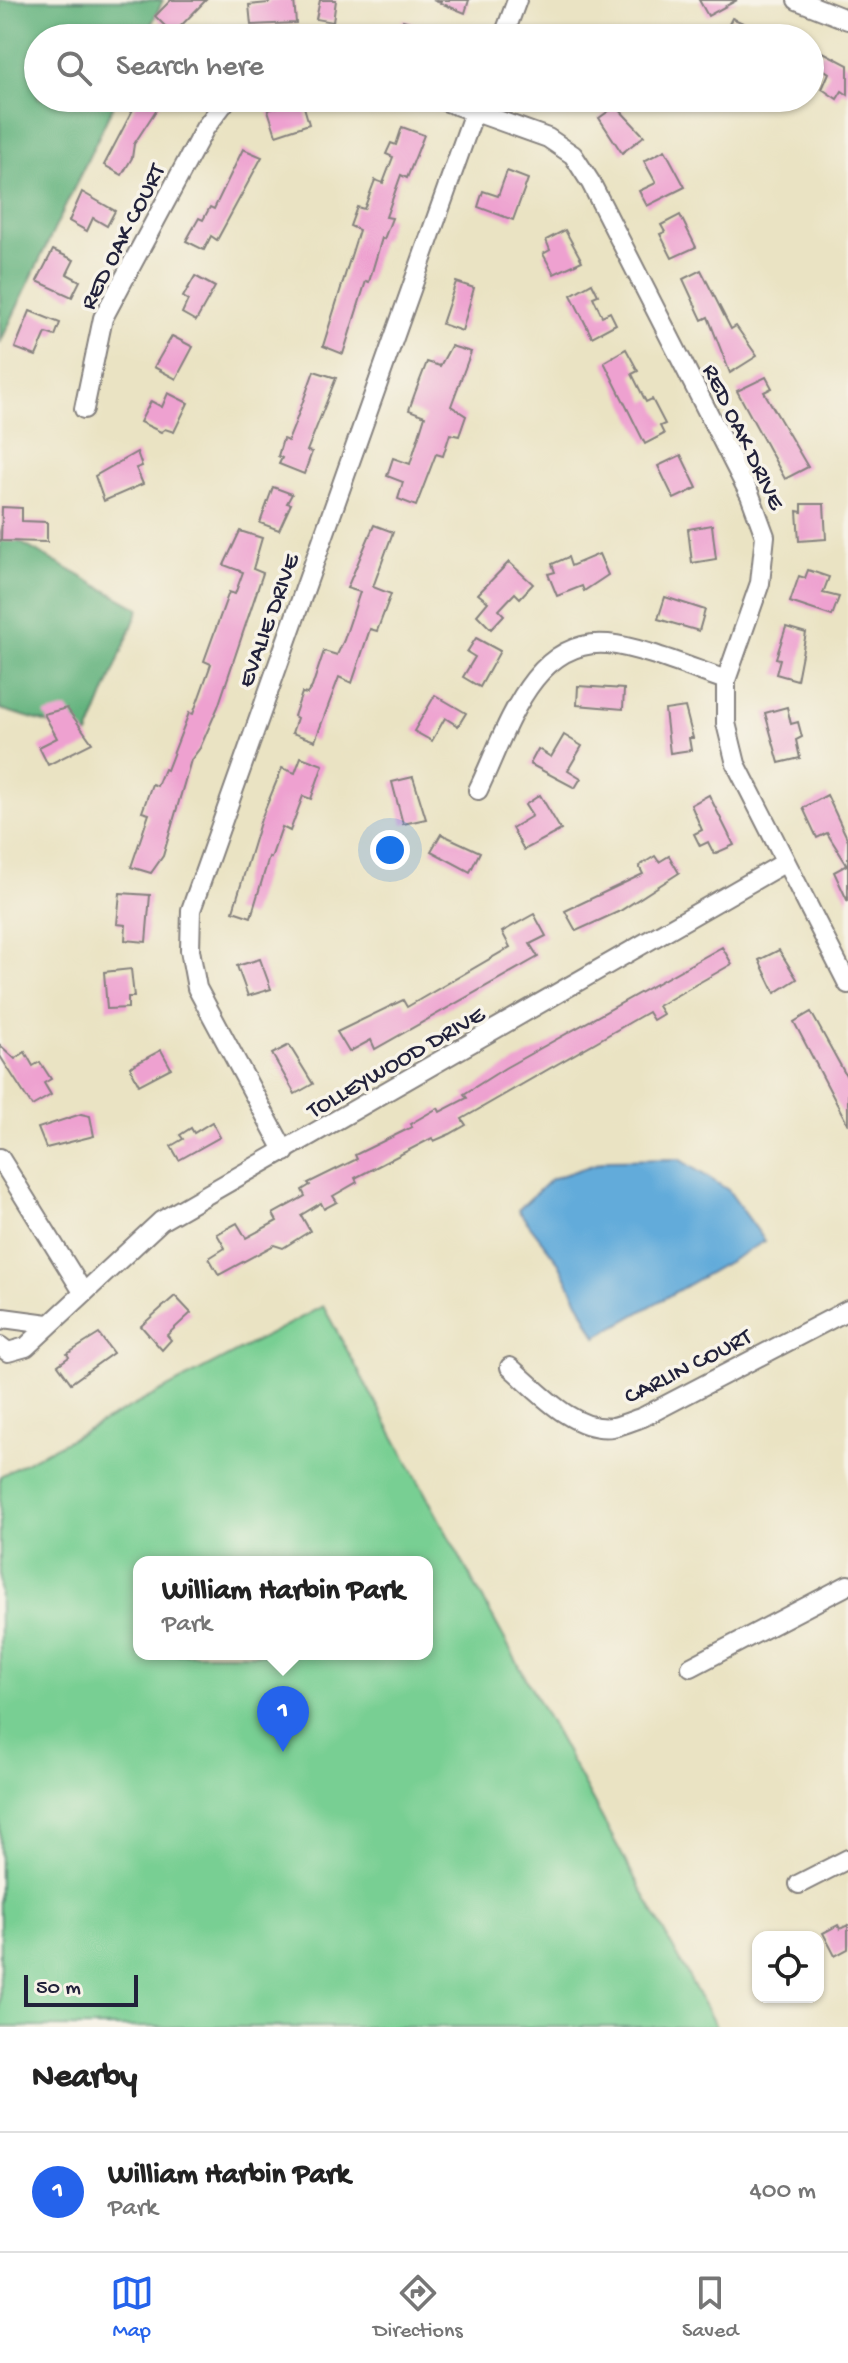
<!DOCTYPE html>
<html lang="en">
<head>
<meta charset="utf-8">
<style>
  body { margin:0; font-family:"Gochi Hand",sans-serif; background:#f2f2f2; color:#222 }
  .controls { position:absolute; right:24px; bottom:24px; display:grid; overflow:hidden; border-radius:16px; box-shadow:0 2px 6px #0004 }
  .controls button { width:72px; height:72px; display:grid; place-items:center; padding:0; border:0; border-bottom:2px solid #e0e0e0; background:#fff; color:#222; font:40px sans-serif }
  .scale { position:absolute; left:24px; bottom:20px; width:114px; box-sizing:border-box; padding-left:8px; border:4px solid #22223b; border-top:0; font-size:22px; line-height:28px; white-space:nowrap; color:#22223b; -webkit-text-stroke:6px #f7f3e8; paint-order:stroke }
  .you { position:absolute; left:390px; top:850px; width:28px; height:28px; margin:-20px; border:6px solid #fff; border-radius:50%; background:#1a73e8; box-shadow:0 0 0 12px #1a73e833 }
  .badge { display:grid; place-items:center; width:52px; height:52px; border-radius:50%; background:#2563eb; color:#fff; font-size:26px; font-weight:700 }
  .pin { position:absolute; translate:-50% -66px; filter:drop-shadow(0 2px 4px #0008) }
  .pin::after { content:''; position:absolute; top:42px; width:28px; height:24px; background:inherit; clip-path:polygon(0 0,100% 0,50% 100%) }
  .popup { position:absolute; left:133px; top:1556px; width:300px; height:104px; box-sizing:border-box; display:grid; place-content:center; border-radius:16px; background:#fff; filter:drop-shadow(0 2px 6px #0005); font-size:26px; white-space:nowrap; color:#767676 }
  .popup b { font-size:30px; color:#222 }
  .popup::after { content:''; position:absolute; left:50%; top:100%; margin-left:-16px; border:16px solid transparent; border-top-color:#fff }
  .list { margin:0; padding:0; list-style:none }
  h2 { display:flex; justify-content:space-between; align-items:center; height:104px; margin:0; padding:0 32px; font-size:34px }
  h2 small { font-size:26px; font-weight:400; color:#767676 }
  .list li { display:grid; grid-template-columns:52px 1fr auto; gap:24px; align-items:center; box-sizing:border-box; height:120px; padding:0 32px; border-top:2px solid #e0e0e0 }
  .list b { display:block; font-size:30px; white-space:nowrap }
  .list p { margin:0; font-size:26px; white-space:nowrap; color:#767676 }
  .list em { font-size:26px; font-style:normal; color:#767676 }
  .icon { flex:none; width:44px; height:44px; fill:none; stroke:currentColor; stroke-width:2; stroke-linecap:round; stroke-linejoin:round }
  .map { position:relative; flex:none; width:848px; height:2027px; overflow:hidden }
  .search { position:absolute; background:#fff; box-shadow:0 2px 6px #0004; left:24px; right:24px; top:24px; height:88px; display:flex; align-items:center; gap:20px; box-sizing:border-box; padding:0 28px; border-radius:44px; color:#767676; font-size:30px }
  .sheet { height:224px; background:#fff }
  nav { display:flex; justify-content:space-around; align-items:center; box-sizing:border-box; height:112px; border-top:2px solid #e0e0e0; background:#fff; font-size:22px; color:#767676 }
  nav a { display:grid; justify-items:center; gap:4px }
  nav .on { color:#2563eb }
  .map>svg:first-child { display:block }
  .green { fill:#78cf93; stroke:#4d7867; stroke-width:2; fill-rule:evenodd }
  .forest { fill:#62b27d; stroke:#426a5c; stroke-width:2 }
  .water { fill:#62abda; stroke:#42668a; stroke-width:2 }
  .building { fill:#eea1d0 }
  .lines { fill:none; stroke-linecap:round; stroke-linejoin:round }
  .street-casing { stroke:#86827f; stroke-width:22 }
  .street { stroke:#fff; stroke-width:18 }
  .labels { text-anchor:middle; stroke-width:7; stroke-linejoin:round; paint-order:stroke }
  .street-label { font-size:24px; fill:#22223b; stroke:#f7f3e8 }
</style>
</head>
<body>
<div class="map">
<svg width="848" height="2027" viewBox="0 0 848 2027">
  <rect width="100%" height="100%" fill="#f7f3e8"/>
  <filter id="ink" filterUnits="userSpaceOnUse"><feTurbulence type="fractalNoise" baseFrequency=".0125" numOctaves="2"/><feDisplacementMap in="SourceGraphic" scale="16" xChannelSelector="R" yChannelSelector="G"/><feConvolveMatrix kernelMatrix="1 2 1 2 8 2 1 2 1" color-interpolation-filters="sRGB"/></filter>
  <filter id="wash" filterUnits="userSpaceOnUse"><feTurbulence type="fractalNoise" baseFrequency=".006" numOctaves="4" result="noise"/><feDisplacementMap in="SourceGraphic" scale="32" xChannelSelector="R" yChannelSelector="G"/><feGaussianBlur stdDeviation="1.8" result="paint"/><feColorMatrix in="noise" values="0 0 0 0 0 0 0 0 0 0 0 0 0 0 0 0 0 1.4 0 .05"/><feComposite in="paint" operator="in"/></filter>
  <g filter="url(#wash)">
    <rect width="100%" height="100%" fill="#eae3c3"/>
    <path class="green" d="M323,1306L716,2027H0V1476ZM139,1562H427V1654H139Z"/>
    <g class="forest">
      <path d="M0,0H163L145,38H38V98H117L0,343Z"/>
      <path d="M0,531L139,609L88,735L0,709Z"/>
    </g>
    <path class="water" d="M679,1159L728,1190L765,1241L596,1337L559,1263L518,1210L551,1179L608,1160Z"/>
    <g id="blocks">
      <g class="building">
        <path d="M171,0H206L173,34L155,16Z"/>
        <path d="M268,0H294L296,23L251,25L249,5L269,3Z"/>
        <path d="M320,0H336L333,22L316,19Z"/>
        <path d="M433,0H469L465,13Z"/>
        <path d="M699,0H737L708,16Z"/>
        <path d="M732,18L776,38H722Z"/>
        <path d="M403,20L453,35V38H397Z"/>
        <path d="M823,52L848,65V95L842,91L837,99L822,89L829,73L815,64Z"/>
        <path d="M139,98H164L134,144L132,158L122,175L104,165Z"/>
        <path d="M302,100L309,124L276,135L268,110Z"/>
        <path d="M616,106L644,136L622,153L599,118Z"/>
        <path d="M402,127L424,135L407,178L401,175L386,217L392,218L384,239L382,238L369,282L366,281L343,354L323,346L359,230L350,226L357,207L364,209L375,180L383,183L393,157L386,154L391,143L396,145Z"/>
        <path d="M243,149L262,157L217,240L211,236L204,250L186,241L199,218L203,220L210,207L214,209Z"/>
        <path d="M665,150L685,187L647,206L639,191L656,183L644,161Z"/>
        <path d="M507,171L528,179L513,220L478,207L483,191L498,196Z"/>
        <path d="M82,192L115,211L107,226L93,218L87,231L69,221Z"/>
        <path d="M680,215L696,247L672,258L660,234L665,232L661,225Z"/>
        <path d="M565,230L582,261L554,274L543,254L550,250L546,240Z"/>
        <path d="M53,250L74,260L67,274L80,281L72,297L37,281Z"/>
        <path d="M701,270L731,329L736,326L757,356L730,373L708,317L702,320L683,279Z"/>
        <path d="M195,276L215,287L196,321L182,313L188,300L183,297Z"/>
        <path d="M456,282L474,288L462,331L442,324Z"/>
        <path d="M592,283L598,295L593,297L602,316L610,312L616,324L592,337L571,295Z"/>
        <path d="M30,311L60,323L55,336L46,333L36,356L15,348Z"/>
        <path d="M172,336L193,347L176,379L154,367Z"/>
        <path d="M451,346L471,352L451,406L466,416L459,436L450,434L443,456L436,454L416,506L398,499L403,482L387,476L393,458L410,464L425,416L409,410L415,393L427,362L440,366Z"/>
        <path d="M626,349L638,371L632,374L646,402L652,399L665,424L660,426L664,434L645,444L604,362Z"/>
        <path d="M314,371L336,378L307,451L312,452L304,474L279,464L282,458L278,456L283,439L288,441L294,426Z"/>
        <path d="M766,377L772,388L764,392L808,467L785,479L737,391Z"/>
        <path d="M168,393L188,403L174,432L165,429L161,432L140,422L151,401L162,407Z"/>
        <path d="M137,452L142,466L136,468L143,484L104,501L95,476Z"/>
        <path d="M681,455L697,488L674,499L658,466Z"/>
        <path d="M273,487L292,494L287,503L291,504L279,530L260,523Z"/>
        <path d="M802,504H824L826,539L799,541L797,511L802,512Z"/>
        <path d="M2,507L22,508V521L47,522V542L1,541Z"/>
        <path d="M374,525L393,532L373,587L391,594L377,631L370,629L352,683L339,677L315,741L292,733L297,718L294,716L302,693L307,694L312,687L324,651L337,655L344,640L360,592L347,588Z"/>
        <path d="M712,525L716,559L692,563L688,529Z"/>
        <path d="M240,531L262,538L253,569L263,573L218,707L200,748L191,760L163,856L151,873L131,867L149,814L142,812L152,784L157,786L164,769L167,770L189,713L193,714L211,664L204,661L229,592L235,594L243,572L224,565Z"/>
        <path d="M599,554L608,575L584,591L582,586L557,596L548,574L555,572L552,564L568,557L571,566Z"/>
        <path d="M509,562L533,584L520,598L515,593L499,610L504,615L491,629L477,615L488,602L478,594Z"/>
        <path d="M808,570L829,577L823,593L839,597L832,616L790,602L799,576L805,578Z"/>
        <path d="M665,597L705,610L699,631L658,619Z"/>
        <path d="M786,627L806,633L797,680L776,674L780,659L776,658Z"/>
        <path d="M476,638L500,651L480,687L463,677L475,657L467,652Z"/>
        <path d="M578,686L624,689L623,709L577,705Z"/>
        <path d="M435,695L466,713L458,726L445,718L432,741L414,731Z"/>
        <path d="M685,707L693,738H689L691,750L670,753L665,710Z"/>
        <path d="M787,707L791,724L798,722L802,737L796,740L800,758L779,763L765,713Z"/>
        <path d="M67,708L92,743L48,765L39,747L57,738L44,714Z"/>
        <path d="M564,735L582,746L568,770L581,778L575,788L530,764L538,749L551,757Z"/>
        <path d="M301,757L323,765L311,799L303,796L290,831L282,827L271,858L269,857L251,917L233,911L261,819L282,768L295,773Z"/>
        <path d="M413,777L426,819L403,824L392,782Z"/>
        <path d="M540,795L561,830L524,850L512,828L532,816L525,805Z"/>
        <path d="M709,795L734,845L714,854L708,842L700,846L694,834L702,830L691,805Z"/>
        <path d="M827,795L848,840V902L834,872L847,865L827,833L817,838L803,808Z"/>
        <path d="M441,834L480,852L470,872L431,851Z"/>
        <path d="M655,856L659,862L669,856L679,873L620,911L576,931L565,911L643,874L639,866Z"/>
        <path d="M120,893L150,895L146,942L125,940L126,925L117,924Z"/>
        <path d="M534,914L546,936L530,944L538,957L375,1049L371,1040L349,1052L337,1032L403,1000L407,1007L510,947L502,932Z"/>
        <path d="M722,947L732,964L658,1006L663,1014L653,1020L648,1012L462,1119L466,1125L450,1134L434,1141L432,1138L355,1178L357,1182L333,1196L337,1202L324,1209L321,1203L301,1215L310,1231L283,1248L274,1245L219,1275L209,1258L225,1248L217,1234L237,1223L246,1238L277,1221L273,1214L305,1196L302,1190L310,1185L308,1183L357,1159L355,1155L412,1127L410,1124L438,1108L440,1112L467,1098L464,1094L505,1068Z"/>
        <path d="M779,950L797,979L775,993L759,960Z"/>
        <path d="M260,959L271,989L248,996L237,966Z"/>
        <path d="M131,969L134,997H128V1008L107,1009L104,972Z"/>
        <path d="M811,1012L848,1079V1125L794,1022Z"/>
        <path d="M0,1045L15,1059L25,1052L33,1066L40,1062L51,1079L44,1083L51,1095L32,1106L0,1056Z"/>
        <path d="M289,1045L313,1084L295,1094L272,1054Z"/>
        <path d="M161,1050L171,1068L139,1085L130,1067Z"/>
        <path d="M81,1114L90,1116L94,1136L46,1148L38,1128Z"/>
        <path d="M212,1122L220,1137L179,1160L171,1146L183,1139L180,1135L191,1128L194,1133Z"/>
        <path d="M175,1296L191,1313L167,1335L171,1340L162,1350L141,1326Z"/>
        <path d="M99,1334L113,1353L71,1383L58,1365L69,1357L67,1354Z"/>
        <path d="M838,1925L840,1929L848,1925V1949L835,1956L823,1933Z"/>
      </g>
    </g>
  </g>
  <g filter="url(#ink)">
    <use href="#blocks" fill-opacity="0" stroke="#86827f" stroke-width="2"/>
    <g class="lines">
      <g class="street-casing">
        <g id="street">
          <path d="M797,0L848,20"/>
          <path d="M503,38L517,0"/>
          <path d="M436,98L548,138L573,155L591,183L750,495L765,536L760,583L726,680V723L736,764L848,984"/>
          <path d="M84,409L103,318L205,128L228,98"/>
          <path d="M478,790C505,735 531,637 608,644C641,647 693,669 726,680"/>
          <path d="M285,1152L197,988L190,950L191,910L479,98"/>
          <path d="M0,1158L83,1292"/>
          <path d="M0,1321L3,1318L48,1324"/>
          <path d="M0,1346L8,1352L26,1347L161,1221L784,863"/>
          <path d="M510,1367C537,1390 574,1433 613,1427C623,1425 634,1420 643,1417L848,1310"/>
          <path d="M691,1667L848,1585"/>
          <path d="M799,1884L848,1859"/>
        </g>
      </g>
      <use href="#street" class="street"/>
    </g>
  </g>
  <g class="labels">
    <g class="street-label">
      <text transform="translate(121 236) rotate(-63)" y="8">RED OAK COURT</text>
      <text transform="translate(745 436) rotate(64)" y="8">RED OAK DRIVE</text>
      <text transform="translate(267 620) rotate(-70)" y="8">EVALIE DRIVE</text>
      <text transform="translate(395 1061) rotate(-30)" y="8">TOLLEYWOOD DRIVE</text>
      <text transform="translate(687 1365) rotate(-27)" y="8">CARLIN COURT</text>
    </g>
  </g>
</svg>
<div class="controls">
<button><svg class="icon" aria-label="locate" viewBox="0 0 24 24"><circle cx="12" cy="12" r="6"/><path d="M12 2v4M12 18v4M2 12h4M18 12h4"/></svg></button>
</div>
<div class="scale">50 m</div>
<div class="you"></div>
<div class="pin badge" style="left:283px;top:1752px">1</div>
<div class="popup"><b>William Harbin Park</b>Park</div>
<div class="search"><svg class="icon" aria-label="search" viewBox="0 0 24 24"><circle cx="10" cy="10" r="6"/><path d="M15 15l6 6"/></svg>Search here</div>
</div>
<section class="sheet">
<h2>Nearby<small></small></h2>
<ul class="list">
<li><span class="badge">1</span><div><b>William Harbin Park</b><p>Park</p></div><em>400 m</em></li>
</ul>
</section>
<nav>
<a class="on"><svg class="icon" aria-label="map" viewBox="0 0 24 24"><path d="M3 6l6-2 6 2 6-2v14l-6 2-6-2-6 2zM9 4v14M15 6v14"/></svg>Map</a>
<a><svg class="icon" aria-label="directions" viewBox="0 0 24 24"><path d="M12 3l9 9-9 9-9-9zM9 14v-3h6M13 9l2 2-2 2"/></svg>Directions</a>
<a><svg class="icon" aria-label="saved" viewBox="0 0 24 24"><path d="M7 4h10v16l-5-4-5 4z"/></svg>Saved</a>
</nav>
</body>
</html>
